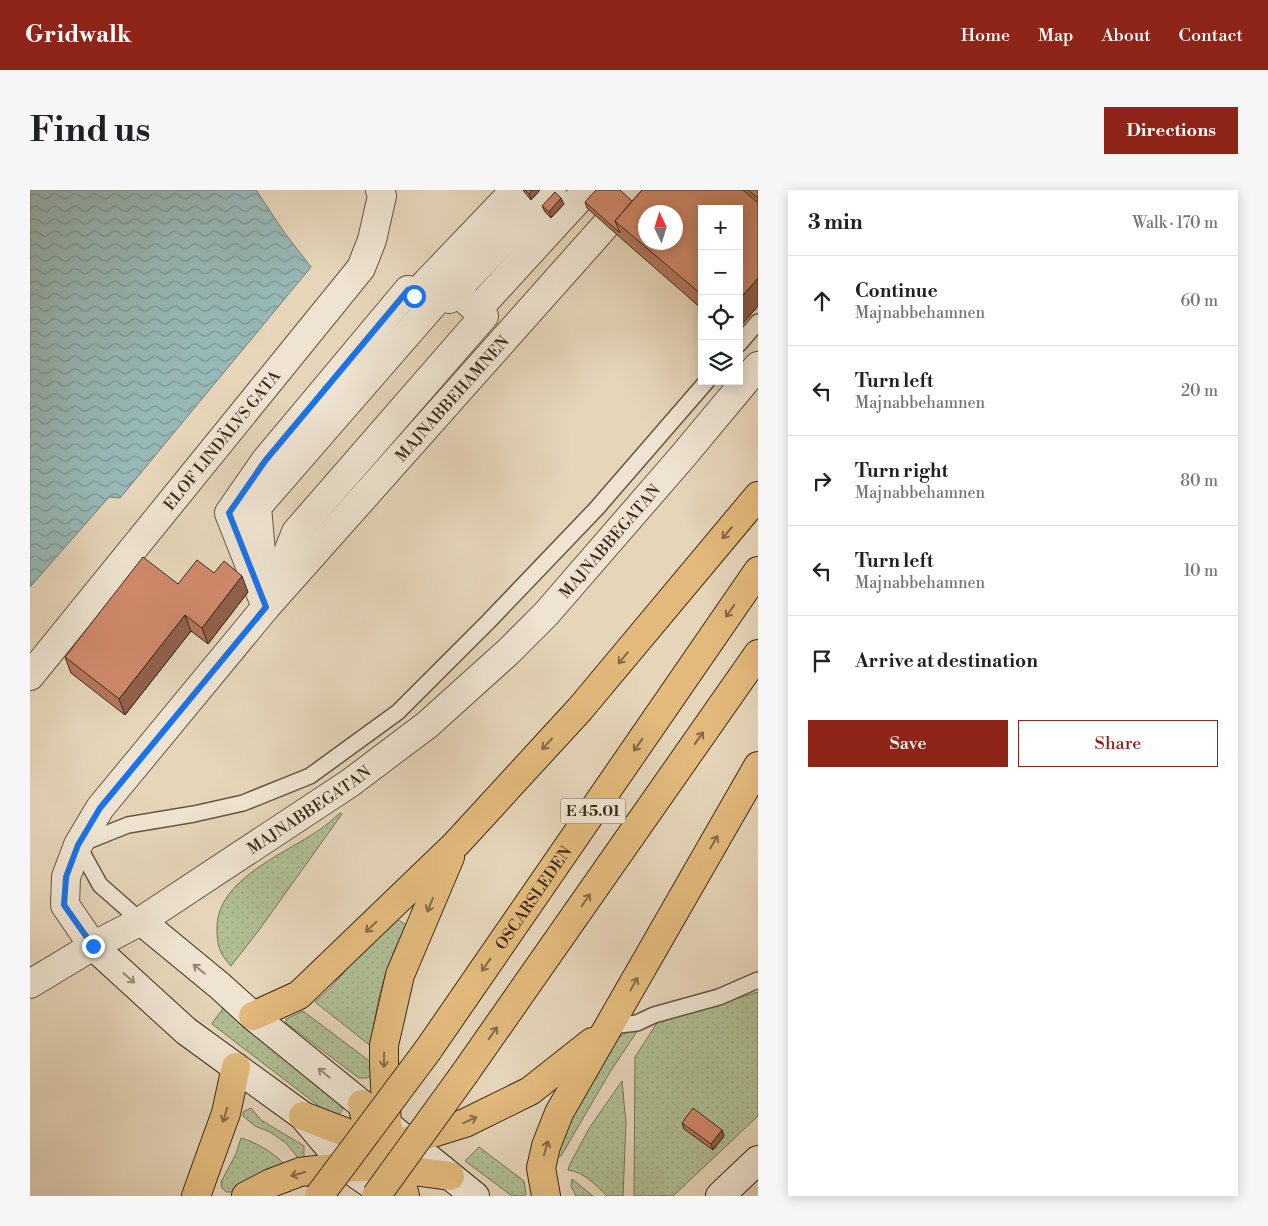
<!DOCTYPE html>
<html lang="en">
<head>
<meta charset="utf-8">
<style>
  body { margin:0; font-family:"Libre Bodoni",serif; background:#f6f6f6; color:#202124 }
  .controls { position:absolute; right:15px; top:15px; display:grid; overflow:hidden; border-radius:0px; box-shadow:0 2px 12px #0003 }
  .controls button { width:45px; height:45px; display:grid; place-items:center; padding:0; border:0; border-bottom:1px solid #e0e0e0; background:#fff; color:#202124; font:25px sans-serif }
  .compass { position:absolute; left:608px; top:15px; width:45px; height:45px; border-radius:50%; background:#fff; box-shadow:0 2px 12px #0003; rotate:356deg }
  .stop { position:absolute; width:15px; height:15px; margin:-11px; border:4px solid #1a73e8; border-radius:50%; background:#fff }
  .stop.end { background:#1a73e8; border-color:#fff; box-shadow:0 1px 5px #0008 }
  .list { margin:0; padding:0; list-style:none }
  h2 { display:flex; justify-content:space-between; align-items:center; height:65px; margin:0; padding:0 20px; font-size:21px }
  h2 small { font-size:16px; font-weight:400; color:#757577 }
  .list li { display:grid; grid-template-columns:32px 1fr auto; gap:15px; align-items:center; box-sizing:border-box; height:90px; padding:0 20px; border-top:1px solid #e0e0e0 }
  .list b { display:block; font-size:19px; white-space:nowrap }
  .list p { margin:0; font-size:16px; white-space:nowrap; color:#757577 }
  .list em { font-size:16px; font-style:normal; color:#757577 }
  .actions { display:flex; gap:10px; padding:15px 20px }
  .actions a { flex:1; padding:11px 0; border:1px solid #8f2418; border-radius:0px; text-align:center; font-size:18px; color:#8f2418 }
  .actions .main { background:#8f2418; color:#fff }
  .icon { flex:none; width:28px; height:28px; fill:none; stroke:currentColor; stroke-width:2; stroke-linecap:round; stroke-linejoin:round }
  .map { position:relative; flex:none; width:728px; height:1006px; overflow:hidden; border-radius:0px }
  header { display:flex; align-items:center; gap:30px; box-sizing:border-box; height:70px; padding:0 25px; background:#8f2418; color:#fff }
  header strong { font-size:24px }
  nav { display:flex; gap:28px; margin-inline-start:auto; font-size:18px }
  .intro { display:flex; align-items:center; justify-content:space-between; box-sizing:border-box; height:120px; padding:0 30px }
  h1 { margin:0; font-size:35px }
  .button { padding:12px 22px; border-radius:0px; background:#8f2418; color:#fff; font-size:18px; font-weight:700 }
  main { display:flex; gap:30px; padding:0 30px }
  aside { flex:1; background:#fff; border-radius:0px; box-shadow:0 2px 12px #0003 }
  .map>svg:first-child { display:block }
  .grass { fill:url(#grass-dots); stroke:#757457 }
  .water { fill:url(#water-waves); stroke:#728078 }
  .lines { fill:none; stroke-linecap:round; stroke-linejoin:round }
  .lane-casing { stroke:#655642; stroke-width:18 }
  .street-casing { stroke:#655642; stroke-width:30 }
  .secondary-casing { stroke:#3a2b1a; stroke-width:30 }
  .highway-casing { stroke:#3a2b1a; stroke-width:30 }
  .lane { stroke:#efe4d2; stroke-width:15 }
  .street { stroke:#efe4d2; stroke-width:28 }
  .secondary { stroke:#efe4d2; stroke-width:28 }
  .highway { stroke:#e3ba7c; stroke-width:28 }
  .highway-bridge-casing { stroke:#3a2b1a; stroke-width:30; stroke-linecap:butt }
  .highway-bridge { stroke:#e3ba7c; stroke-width:28 }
  .wall { fill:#b3765c; stroke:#3a2b1a }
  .shaded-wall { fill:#92604b; stroke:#3a2b1a }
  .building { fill:#d0896b; stroke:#3a2b1a; fill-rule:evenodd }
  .oneway { stroke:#866b46 }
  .oneway2 { stroke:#948876 }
  .route { stroke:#1a73e8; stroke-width:6 }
  .labels { text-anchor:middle; stroke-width:4; stroke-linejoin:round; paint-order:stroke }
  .shield { fill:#efe4d2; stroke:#706251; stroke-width:1 }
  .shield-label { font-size:15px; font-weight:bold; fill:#3a2b1a }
  .street-label { font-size:16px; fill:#3a2b1a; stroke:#efe4d2 }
</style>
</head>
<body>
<header>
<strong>Gridwalk</strong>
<nav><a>Home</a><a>Map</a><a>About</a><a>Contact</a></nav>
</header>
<div class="intro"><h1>Find us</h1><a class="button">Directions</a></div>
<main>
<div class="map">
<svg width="728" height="1006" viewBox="0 0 728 1006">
  <defs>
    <pattern id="grass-dots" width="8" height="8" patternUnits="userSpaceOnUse" patternTransform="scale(1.25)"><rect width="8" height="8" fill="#b0be94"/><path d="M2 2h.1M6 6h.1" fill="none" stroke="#98a37f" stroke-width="1.8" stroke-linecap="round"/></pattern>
    <pattern id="water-waves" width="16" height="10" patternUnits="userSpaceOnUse" patternTransform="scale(1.25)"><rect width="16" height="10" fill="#97b8b6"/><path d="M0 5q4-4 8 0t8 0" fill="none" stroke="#7c9693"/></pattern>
  </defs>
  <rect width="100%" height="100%" fill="#e6d5b9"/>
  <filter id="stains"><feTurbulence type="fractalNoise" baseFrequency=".004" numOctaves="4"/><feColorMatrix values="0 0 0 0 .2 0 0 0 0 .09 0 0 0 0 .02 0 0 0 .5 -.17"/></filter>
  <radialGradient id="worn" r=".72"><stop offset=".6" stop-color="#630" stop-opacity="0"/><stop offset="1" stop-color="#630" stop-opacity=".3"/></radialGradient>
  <g class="grass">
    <path d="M310,623L312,624L229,740L201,776C189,763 187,755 187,738C187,689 255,664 289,640C297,635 303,629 310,623Z"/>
    <path d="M366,728L376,735C357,773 344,814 342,857L285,812L301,797L362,729Z"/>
    <path d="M728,802V926L643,1006H604L605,867L627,833Z"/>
    <path d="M194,817L297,899L313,919L308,926L294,920L272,903L182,834L183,832Z"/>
    <path d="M273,821L342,873V885L337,888H329L256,833V829Z"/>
    <path d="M608,840L580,882L531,966L526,967L533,938L588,848L596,843Z"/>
    <path d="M592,891L596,933L593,1006H577C566,995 554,982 538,980L540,974L560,937Z"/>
    <path d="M221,918L231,930L274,956V969L270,970L256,953L240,942L225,936L213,926V922Z"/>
    <path d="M211,948C225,952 243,962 253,973L211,995L201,1002H196L192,998L191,992L206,964Z"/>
    <path d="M449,957L494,991L496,1004L495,1006H482L435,971Z"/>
    <path d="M542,989L563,1006H546L541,996Z"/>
  </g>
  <path class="water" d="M0,0H226L254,42L281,77L90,308L79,307L0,397Z"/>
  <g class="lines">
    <g class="lane-casing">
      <g id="lane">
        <path d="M709,154L728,132"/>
        <path d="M111,731L70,695L48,655L98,635L164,624L213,613L280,586L368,522L458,432L567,318L677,191"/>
        <path d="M580,836L607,833L624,825L689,807L728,790"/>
      </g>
    </g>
    <g class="street-casing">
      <g id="street">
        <path d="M399,90L419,109L425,101L454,126L266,342L236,417L199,323L235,271L378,100L384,106Z"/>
        <path d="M399,90L485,0"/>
        <path d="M425,101L522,0"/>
        <path d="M447,120L557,0"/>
        <path d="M233,385L227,317L413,103"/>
        <path id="s1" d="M0,486L331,78L342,50L352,6L350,0"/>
        <path id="s2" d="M63,756L35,715L36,687L48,655L70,618L236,417L607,0"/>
        <path id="s3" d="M0,794L63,756L111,731L320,593L397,535L478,462L516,424L653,266L728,176"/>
      </g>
    </g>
    <g class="secondary-casing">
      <g id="secondary">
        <path d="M111,731L190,796L223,826L445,1006"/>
        <path d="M63,756L156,841L273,926L316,977L358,1006"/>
        <path d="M690,1006L728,970"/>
      </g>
    </g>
    <g class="highway-casing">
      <g id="highway">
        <path d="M223,826L269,805L426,654L550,519L728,306"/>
        <path id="s4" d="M398,860L728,381"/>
        <path d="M435,883L728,464"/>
        <path d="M332,914L343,958"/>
        <path d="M273,926L341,952L377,951L435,933L500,901L562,852"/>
        <path d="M166,1006L196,923L206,877"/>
        <path d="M216,1006L241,993L270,982L294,979L347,976L420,986"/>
        <path d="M375,1006L357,935L354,876V855L370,785L420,667"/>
        <path d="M516,1006L511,978L516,956L529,923L728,576"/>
      </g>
    </g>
    <use href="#lane" class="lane"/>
    <use href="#street" class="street"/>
    <use href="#secondary" class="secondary"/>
    <use href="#highway" class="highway"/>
    <g class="highway-bridge-casing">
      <g id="highway-bridge">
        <path d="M289,1006L398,860"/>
        <path d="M346,1006L435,883"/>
      </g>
    </g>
    <use href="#highway-bridge" class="highway-bridge"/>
  </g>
  <g class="wall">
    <path d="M493,0H510L501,10L495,3Z"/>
    <path d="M612,0H728V116L709,138L672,19V119L593,50L557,18L555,12L602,11Z"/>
    <path d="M534,14L521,28L515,22L512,16Z"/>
    <path d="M184,383L218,402L178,454L161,441L95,525L41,483L35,467Z"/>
    <path d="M652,933L692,940L694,946L683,960L654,939Z"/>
  </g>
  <g class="shaded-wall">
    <path d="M502,0H510L501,10L499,4Z"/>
    <path d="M531,8L534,14L521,28L519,22Z"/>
    <path d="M728,88V116L709,138V110Z"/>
    <path d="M212,386L218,402L178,454L172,438Z"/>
    <path d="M155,425L161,441L95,525L89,509Z"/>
    <path d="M692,940L694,946L683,960L681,954Z"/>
  </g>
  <g class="building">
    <path d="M495,0H502L499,4Z"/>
    <path d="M566,0H590L602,11L585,31L590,43L555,12Z"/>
    <path d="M612,0H713L728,13V88L709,110V19H672V105L585,31ZM616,22H646V52H616Z"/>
    <path d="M718,0H728V8Z"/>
    <path d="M525,2L531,8L519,22L512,16Z"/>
    <path d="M113,367L148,394L167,370L184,383L194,371L212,386L172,438L155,425L89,509L35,467Z"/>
    <path d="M663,918L692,940L681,954L652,933Z"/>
  </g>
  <defs><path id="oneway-shaft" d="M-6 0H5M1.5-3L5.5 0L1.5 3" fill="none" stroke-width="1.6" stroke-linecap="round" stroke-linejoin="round" transform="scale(1.25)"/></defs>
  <g class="oneway">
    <use href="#oneway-shaft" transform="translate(697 343) rotate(130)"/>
    <use href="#oneway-shaft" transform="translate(700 421) rotate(125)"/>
    <use href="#oneway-shaft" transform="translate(593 468) rotate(130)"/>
    <use href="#oneway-shaft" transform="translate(669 548) rotate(-55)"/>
    <use href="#oneway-shaft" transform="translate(517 554) rotate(133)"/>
    <use href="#oneway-shaft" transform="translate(608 555) rotate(125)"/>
    <use href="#oneway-shaft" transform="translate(684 652) rotate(-60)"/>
    <use href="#oneway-shaft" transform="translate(556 710) rotate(-55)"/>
    <use href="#oneway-shaft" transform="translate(400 715) rotate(113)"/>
    <use href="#oneway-shaft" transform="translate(341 737) rotate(136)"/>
    <use href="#oneway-shaft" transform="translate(456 775) rotate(125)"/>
    <use href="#oneway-shaft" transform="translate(604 794) rotate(-61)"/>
    <use href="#oneway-shaft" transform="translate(463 843) rotate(-55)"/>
    <use href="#oneway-shaft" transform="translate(354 870) rotate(91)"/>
    <use href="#oneway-shaft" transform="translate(195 925) rotate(107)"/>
    <use href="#oneway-shaft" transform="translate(440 930) rotate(-24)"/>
    <use href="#oneway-shaft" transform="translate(516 958) rotate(-74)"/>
    <use href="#oneway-shaft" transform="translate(268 984) rotate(164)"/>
  </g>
  <g class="oneway2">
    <use href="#oneway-shaft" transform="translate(169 779) rotate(-141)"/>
    <use href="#oneway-shaft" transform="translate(99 788) rotate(42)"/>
    <use href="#oneway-shaft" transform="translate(294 883) rotate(-141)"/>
  </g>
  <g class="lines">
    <path class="route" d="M63,756L34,715L36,687L48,655L70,618L236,417L199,323L235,271L378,100L384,106"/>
  </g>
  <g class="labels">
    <rect class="shield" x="530.5" y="608.5" width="65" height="25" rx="4"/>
    <g class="shield-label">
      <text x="563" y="626">E 45.01</text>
    </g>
    <g class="street-label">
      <text dy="6" stroke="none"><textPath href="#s2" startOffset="695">MAJNABBEHAMNEN</textPath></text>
      <text dy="6" stroke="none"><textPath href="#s1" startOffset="304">ELOF LINDÄLVS GATA</textPath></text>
      <text dy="6" stroke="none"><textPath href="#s3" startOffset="734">MAJNABBEGATAN</textPath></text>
      <text dy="6" stroke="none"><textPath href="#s3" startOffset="329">MAJNABBEGATAN</textPath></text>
      <text dy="6" stroke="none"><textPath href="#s4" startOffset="185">OSCARSLEDEN</textPath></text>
    </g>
  </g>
  <rect width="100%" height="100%" filter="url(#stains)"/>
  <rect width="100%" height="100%" fill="url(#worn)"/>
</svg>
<div class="controls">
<button>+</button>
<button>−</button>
<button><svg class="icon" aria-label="locate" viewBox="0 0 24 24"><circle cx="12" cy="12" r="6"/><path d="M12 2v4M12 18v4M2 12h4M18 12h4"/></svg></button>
<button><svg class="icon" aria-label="layers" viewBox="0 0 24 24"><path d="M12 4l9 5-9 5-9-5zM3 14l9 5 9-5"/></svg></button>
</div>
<svg class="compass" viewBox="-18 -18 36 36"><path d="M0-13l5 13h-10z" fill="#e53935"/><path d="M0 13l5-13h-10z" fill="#757577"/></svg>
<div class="stop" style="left:384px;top:106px"></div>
<div class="stop end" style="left:63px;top:756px"></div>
</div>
<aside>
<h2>3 min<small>Walk · 170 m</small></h2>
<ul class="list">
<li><svg class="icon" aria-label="ahead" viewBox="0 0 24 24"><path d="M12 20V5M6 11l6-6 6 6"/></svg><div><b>Continue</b><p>Majnabbehamnen</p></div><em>60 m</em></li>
<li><svg class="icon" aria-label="left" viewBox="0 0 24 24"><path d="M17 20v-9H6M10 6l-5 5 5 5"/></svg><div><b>Turn left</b><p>Majnabbehamnen</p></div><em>20 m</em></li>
<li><svg class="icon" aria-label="right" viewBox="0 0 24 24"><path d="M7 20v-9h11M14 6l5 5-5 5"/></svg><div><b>Turn right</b><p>Majnabbehamnen</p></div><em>80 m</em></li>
<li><svg class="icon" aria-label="left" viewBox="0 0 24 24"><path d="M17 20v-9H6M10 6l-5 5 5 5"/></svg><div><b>Turn left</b><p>Majnabbehamnen</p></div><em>10 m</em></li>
<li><svg class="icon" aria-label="arrive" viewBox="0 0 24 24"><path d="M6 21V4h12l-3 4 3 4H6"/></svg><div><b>Arrive at destination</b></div></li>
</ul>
<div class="actions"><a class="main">Save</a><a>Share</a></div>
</aside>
</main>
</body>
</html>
